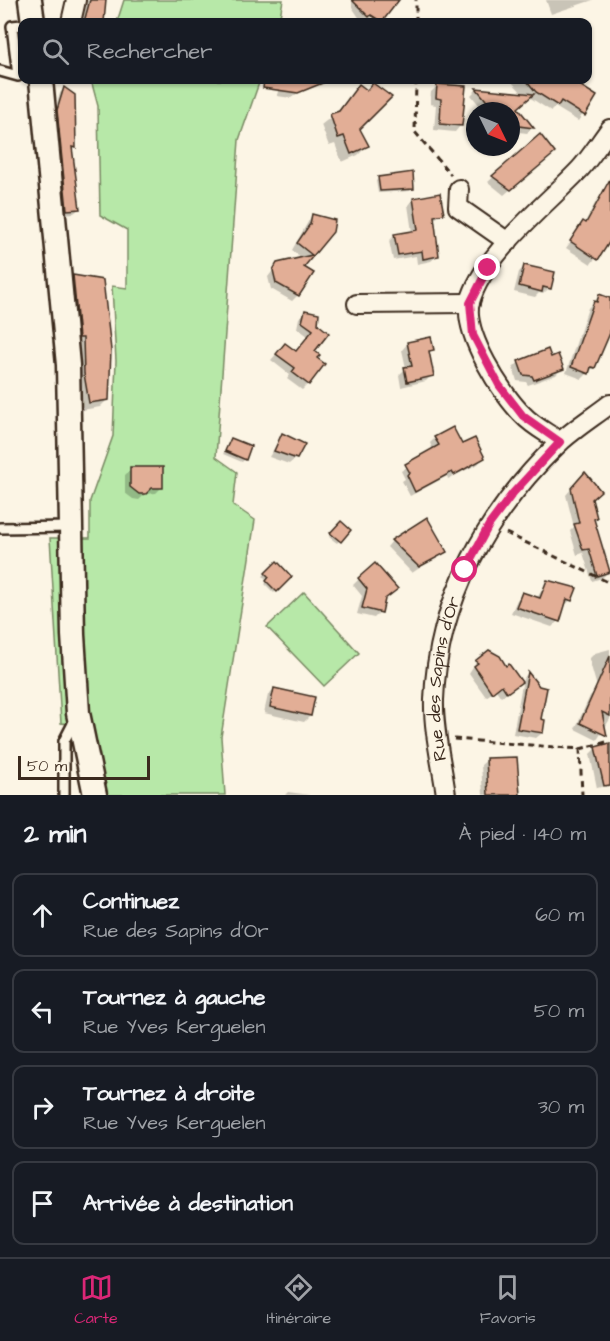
<!DOCTYPE html>
<html lang="fr">
<head>
<meta charset="utf-8">
<style>
  body { margin:0; font-family:"Architects Daughter",sans-serif; background:#20242c; color:#f1f3f6 }
  .compass { position:absolute; left:466px; top:102px; width:54px; height:54px; border-radius:50%; background:#171b24; box-shadow:0 2px 4px #0004; rotate:133deg }
  .scale { position:absolute; left:18px; bottom:15px; width:132px; box-sizing:border-box; padding-left:6px; border:3px solid #3b2a1e; border-top:0; font-size:16px; line-height:21px; white-space:nowrap; color:#3b2a1e; -webkit-text-stroke:4px #fcf5e5; paint-order:stroke }
  .stop { position:absolute; width:18px; height:18px; margin:-14px; border:4px solid #db2777; border-radius:50%; background:#fff }
  .stop.end { background:#db2777; border-color:#fff; box-shadow:0 2px 6px #0008 }
  .list { margin:0; padding:0; list-style:none }
  h2 { display:flex; justify-content:space-between; align-items:center; height:78px; margin:0; padding:0 24px; font-size:26px }
  h2 small { font-size:20px; font-weight:400; color:#9ea1a6 }
  .list li { display:grid; grid-template-columns:39px 1fr auto; gap:18px; align-items:center; box-sizing:border-box; height:84px; margin:0 12px 12px; padding:0 12px; border:2px solid #363941; border-radius:12px }
  .list b { display:block; font-size:22px; white-space:nowrap }
  .list p { margin:0; font-size:20px; white-space:nowrap; color:#9ea1a6 }
  .list em { font-size:20px; font-style:normal; color:#9ea1a6 }
  .icon { flex:none; width:33px; height:33px; fill:none; stroke:currentColor; stroke-width:2; stroke-linecap:round; stroke-linejoin:round }
  .map { position:relative; flex:none; width:610px; height:795px; overflow:hidden }
  .search { position:absolute; background:#171b24; box-shadow:0 2px 4px #0004; left:18px; right:18px; top:18px; height:66px; display:flex; align-items:center; gap:15px; box-sizing:border-box; padding:0 21px; border-radius:12px; color:#9ea1a6; font-size:22px }
  .sheet { height:462px; background:#171b24 }
  nav { display:flex; justify-content:space-around; align-items:center; box-sizing:border-box; height:84px; border-top:2px solid #363941; background:#171b24; font-size:16px; color:#9ea1a6 }
  nav a { display:grid; justify-items:center; gap:3px }
  nav .on { color:#db2777 }
  .map>svg:first-child { display:block }
  .green { fill:#b7e8a8; stroke:#798963; stroke-width:1.5 }
  .shadow { fill:#0003 }
  .building { fill:#e2ae96; stroke:#3b2a1e; stroke-width:1.5 }
  .lines { fill:none; stroke-linecap:round; stroke-linejoin:round }
  .service-casing { stroke:#3b2a1e; stroke-width:14 }
  .minor-casing { stroke:#3b2a1e; stroke-width:22 }
  .tertiary-casing { stroke:#3b2a1e; stroke-width:27 }
  .path { stroke:#3b2a1e; stroke-width:3; stroke-dasharray:6 4.5; stroke-linecap:butt }
  .service { stroke:#fcf5e5; stroke-width:9 }
  .minor { stroke:#fcf5e5; stroke-width:18 }
  .tertiary { stroke:#fcf5e5; stroke-width:22 }
  .route { stroke:#db2777; stroke-width:8 }
  .labels { text-anchor:middle; stroke-width:4.5; stroke-linejoin:round; paint-order:stroke }
  .street-label { font-size:18px; fill:#3b2a1e; stroke:#fcf5e5 }
</style>
</head>
<body>
<div class="map">
<svg width="610" height="795" viewBox="0 0 610 795">
  <rect width="100%" height="100%" fill="#fcf5e5"/>
  <filter id="ink" filterUnits="userSpaceOnUse"><feTurbulence type="fractalNoise" baseFrequency=".0167" numOctaves="2"/><feDisplacementMap in="SourceGraphic" scale="12" xChannelSelector="R" yChannelSelector="G"/><feConvolveMatrix kernelMatrix="1 2 1 2 8 2 1 2 1" color-interpolation-filters="sRGB"/></filter>
  <g filter="url(#ink)">
    <g class="green">
      <path d="M124,0H283L279,22H117Z"/>
      <path d="M91,80H260L239,140L216,457L237,472L233,505L255,520L221,737L225,795H105L89,726L61,723L50,538H90V501L113,436L116,361L112,286L127,288V230L100,215L98,106Z"/>
      <path d="M304,592L359,653L324,686L267,627Z"/>
    </g>
    <g class="shadow">
      <path d="M84,0H105L103,22H80Z"/>
      <path d="M352,0H395L364,12L378,22H362L352,7Z"/>
      <path d="M546,0H593L551,14Z"/>
      <path d="M280,80H304L302,90L291,98L277,96Z"/>
      <path d="M510,80H566L595,97L578,121L555,107L551,111L529,97L516,108L532,128L527,133L511,131V111H484L471,95L476,90L523,94Z"/>
      <path d="M359,86L366,91L389,98L358,129L367,146L358,155L342,162L335,144L329,146L321,125L336,113Z"/>
      <path d="M437,86L461,125L455,132L434,130L436,105L430,104L431,92Z"/>
      <path d="M64,89L74,96V148L71,151L79,209L74,213L63,214L54,116L60,93Z"/>
      <path d="M539,136L547,158L504,195L488,182Z"/>
      <path d="M379,178L413,188L410,191L378,193L376,181Z"/>
      <path d="M610,193V238L591,264L566,248L584,224L597,200Z"/>
      <path d="M413,199L442,214L433,220L437,256L431,261L417,264L416,256L393,260L389,241L394,236L412,232L408,205Z"/>
      <path d="M312,215L331,231L302,268L298,295L292,301L271,289L268,277L278,264L303,259L292,250Z"/>
      <path d="M525,266L549,288L543,294L539,293L535,297L514,292L519,272Z"/>
      <path d="M74,277L108,399L100,407L82,410L66,284Z"/>
      <path d="M599,296L610,299V320L594,367L582,379L566,373L588,308Z"/>
      <path d="M305,312L317,314L308,384L302,390L287,379L290,375L271,360L279,351L295,353L308,336L297,328L299,318Z"/>
      <path d="M408,343L432,350L428,353L432,375L426,381L401,387L399,375L406,368L402,350Z"/>
      <path d="M550,359L562,368L556,375L528,385L526,382L517,381L513,368L519,362Z"/>
      <path d="M282,435L296,458L289,464L269,457Z"/>
      <path d="M435,438L462,446L483,458L478,464L448,479L447,476L410,496L402,481L405,479L401,471L433,450L430,443Z"/>
      <path d="M231,440L245,459L242,462L223,454Z"/>
      <path d="M131,469L162,487L156,493L145,494L139,500L133,499L125,493V475Z"/>
      <path d="M579,480L590,499L593,520L608,572L602,578L592,581L583,553L577,555L570,531L574,527L566,495Z"/>
      <path d="M341,523L349,530L337,543L329,537Z"/>
      <path d="M392,541L445,551L412,573L387,547Z"/>
      <path d="M277,563L290,577L274,593L265,584L268,581L263,576Z"/>
      <path d="M359,579L390,595L384,600L380,612L374,618L357,614L362,596L353,585Z"/>
      <path d="M547,582L571,600L564,606L558,621L552,627L511,613L517,600L523,593L537,598Z"/>
      <path d="M610,649V683L597,687L589,659L595,653Z"/>
      <path d="M476,662L515,687L501,697L496,690L486,697L469,673Z"/>
      <path d="M527,674L538,687L542,733L536,738L513,734L523,679Z"/>
      <path d="M274,689L310,716L304,722L264,713L268,695Z"/>
      <path d="M596,690L610,697V719L597,740L575,729L590,696Z"/>
      <path d="M596,748L610,755V785L597,788L590,754Z"/>
      <path d="M487,760L519,795H483L481,765Z"/>
      <path d="M288,792L310,795H285Z"/>
    </g>
    <g class="building">
      <path d="M90,0H106L104,22H84Z"/>
      <path d="M352,0H399L382,22L371,15L369,17Z"/>
      <path d="M264,80H330L298,93L263,88Z"/>
      <path d="M526,80H584L581,86L597,96L585,116L561,101L558,106L536,92Z"/>
      <path d="M373,83L392,97L360,129L369,146L351,154L344,136L338,138L330,114L339,111L359,84L367,90Z"/>
      <path d="M437,84L466,86L462,126L440,124L441,99L436,98Z"/>
      <path d="M64,87L75,95L76,148L72,147L80,209L67,210L57,110Z"/>
      <path d="M476,88L534,94L518,108L534,128L511,125V111H495Z"/>
      <path d="M540,134L555,153L511,190L492,176Z"/>
      <path d="M413,172L414,189L380,191L378,177Z"/>
      <path d="M610,179V241L598,260L570,241L583,221L586,223Z"/>
      <path d="M440,193L444,214L434,216L439,256L423,259L422,251L398,255L394,234L418,230L413,198Z"/>
      <path d="M312,214L335,220L333,232L304,267L314,273L299,296L276,283L273,270L277,263L312,255L297,243L310,224Z"/>
      <path d="M524,265L555,272L551,289L543,287L542,292L519,286Z"/>
      <path d="M73,275L103,280L111,350L109,400L89,403L84,374L83,338H79Z"/>
      <path d="M599,294L610,298V333L595,368L591,367L589,374L571,367L594,301L597,302Z"/>
      <path d="M305,310L319,313L318,324L329,333L315,351L320,355L317,358L325,364L309,385L292,372L295,368L276,354L285,343L296,351L313,330L302,322Z"/>
      <path d="M431,337L434,350L429,351L434,376L407,382L404,367L412,366L407,342Z"/>
      <path d="M548,349L551,357L558,354L564,369L534,380L532,376L523,375L518,361Z"/>
      <path d="M453,427L462,444L475,438L485,458L454,475L452,472L415,492L407,475L410,473L405,464L439,445L434,437Z"/>
      <path d="M282,433L305,444L297,459L274,451Z"/>
      <path d="M231,438L251,446L246,460L225,451Z"/>
      <path d="M130,467H163V488H152L146,494H139L130,487Z"/>
      <path d="M585,472L601,491L592,499L597,518L594,519L610,572L597,576L589,549L583,550L574,524L579,523L571,488Z"/>
      <path d="M427,517L447,552L419,567L391,540Z"/>
      <path d="M341,521L351,530L341,542L330,533Z"/>
      <path d="M277,561L292,577L277,592L266,581L269,577L265,573Z"/>
      <path d="M375,563L398,589L385,599L382,613L362,608L367,589L358,578Z"/>
      <path d="M547,580L577,588L572,601L567,599L560,622L516,607L522,592L540,598Z"/>
      <path d="M489,650L500,656L506,666L509,664L522,682L507,693L502,685L492,693L474,666L478,663L475,661Z"/>
      <path d="M610,656V716L602,712L607,736L580,723Z"/>
      <path d="M528,672L539,686L547,688L541,719L545,720L543,733L517,729Z"/>
      <path d="M274,688L315,697L311,716L270,707Z"/>
      <path d="M610,743V785L604,786L595,747Z"/>
      <path d="M517,757L520,795H488L486,758Z"/>
    </g>
    <g class="lines">
      <g class="service-casing">
        <g id="service">
          <path d="M0,71L18,76L12,26L22,25"/>
          <path d="M0,528L71,527"/>
          <path d="M64,795V741L76,718"/>
        </g>
      </g>
      <g class="minor-casing">
        <g id="minor">
          <path d="M71,22L76,0"/>
          <path d="M459,189L458,207L508,242"/>
          <path d="M357,304L470,303"/>
          <path d="M560,442C548,433 533,426 523,415C502,395 462,332 470,302C483,254 546,205 580,169C591,157 600,142 610,129"/>
          <path id="s1" d="M446,795C442,764 433,731 434,700C437,600 488,511 559,443C574,429 593,417 610,404"/>
        </g>
      </g>
      <g class="tertiary-casing">
        <g id="tertiary">
          <path d="M30,0L33,22"/>
          <path d="M41,80L68,365L73,635L78,713L95,795"/>
        </g>
      </g>
      <g class="path">
        <path d="M416,22V0"/>
        <path d="M416,80L415,132L451,175"/>
        <path d="M506,533L610,583"/>
        <path d="M454,739L580,749L582,795"/>
        <path d="M580,749L610,741"/>
      </g>
      <use href="#service" class="service"/>
      <use href="#minor" class="minor"/>
      <use href="#tertiary" class="tertiary"/>
    </g>
  </g>
  <g class="lines" filter="url(#ink)">
    <path class="route" d="M465,570L489,525L513,493L560,442L523,416L499,385L473,335L470,303L488,268"/>
  </g>
  <g class="labels">
    <g class="street-label">
      <text dy="6" stroke="none"><textPath href="#s1" startOffset="118">Rue des Sapins d'Or</textPath></text>
    </g>
  </g>
</svg>
<svg class="compass" viewBox="-18 -18 36 36"><path d="M0-13l5 13h-10z" fill="#e53935"/><path d="M0 13l5-13h-10z" fill="#9ea1a6"/></svg>
<div class="scale">50 m</div>
<div class="stop" style="left:465px;top:570px"></div>
<div class="stop end" style="left:488px;top:268px"></div>
<div class="search"><svg class="icon" aria-label="search" viewBox="0 0 24 24"><circle cx="10" cy="10" r="6"/><path d="M15 15l6 6"/></svg>Rechercher</div>
</div>
<section class="sheet">
<h2>2 min<small>À pied · 140 m</small></h2>
<ul class="list">
<li><svg class="icon" aria-label="ahead" viewBox="0 0 24 24"><path d="M12 20V5M6 11l6-6 6 6"/></svg><div><b>Continuez</b><p>Rue des Sapins d'Or</p></div><em>60 m</em></li>
<li><svg class="icon" aria-label="left" viewBox="0 0 24 24"><path d="M17 20v-9H6M10 6l-5 5 5 5"/></svg><div><b>Tournez à gauche</b><p>Rue Yves Kerguelen</p></div><em>50 m</em></li>
<li><svg class="icon" aria-label="right" viewBox="0 0 24 24"><path d="M7 20v-9h11M14 6l5 5-5 5"/></svg><div><b>Tournez à droite</b><p>Rue Yves Kerguelen</p></div><em>30 m</em></li>
<li><svg class="icon" aria-label="arrive" viewBox="0 0 24 24"><path d="M6 21V4h12l-3 4 3 4H6"/></svg><div><b>Arrivée à destination</b></div></li>
</ul>
</section>
<nav>
<a class="on"><svg class="icon" aria-label="map" viewBox="0 0 24 24"><path d="M3 6l6-2 6 2 6-2v14l-6 2-6-2-6 2zM9 4v14M15 6v14"/></svg>Carte</a>
<a><svg class="icon" aria-label="directions" viewBox="0 0 24 24"><path d="M12 3l9 9-9 9-9-9zM9 14v-3h6M13 9l2 2-2 2"/></svg>Itinéraire</a>
<a><svg class="icon" aria-label="saved" viewBox="0 0 24 24"><path d="M7 4h10v16l-5-4-5 4z"/></svg>Favoris</a>
</nav>
</body>
</html>
